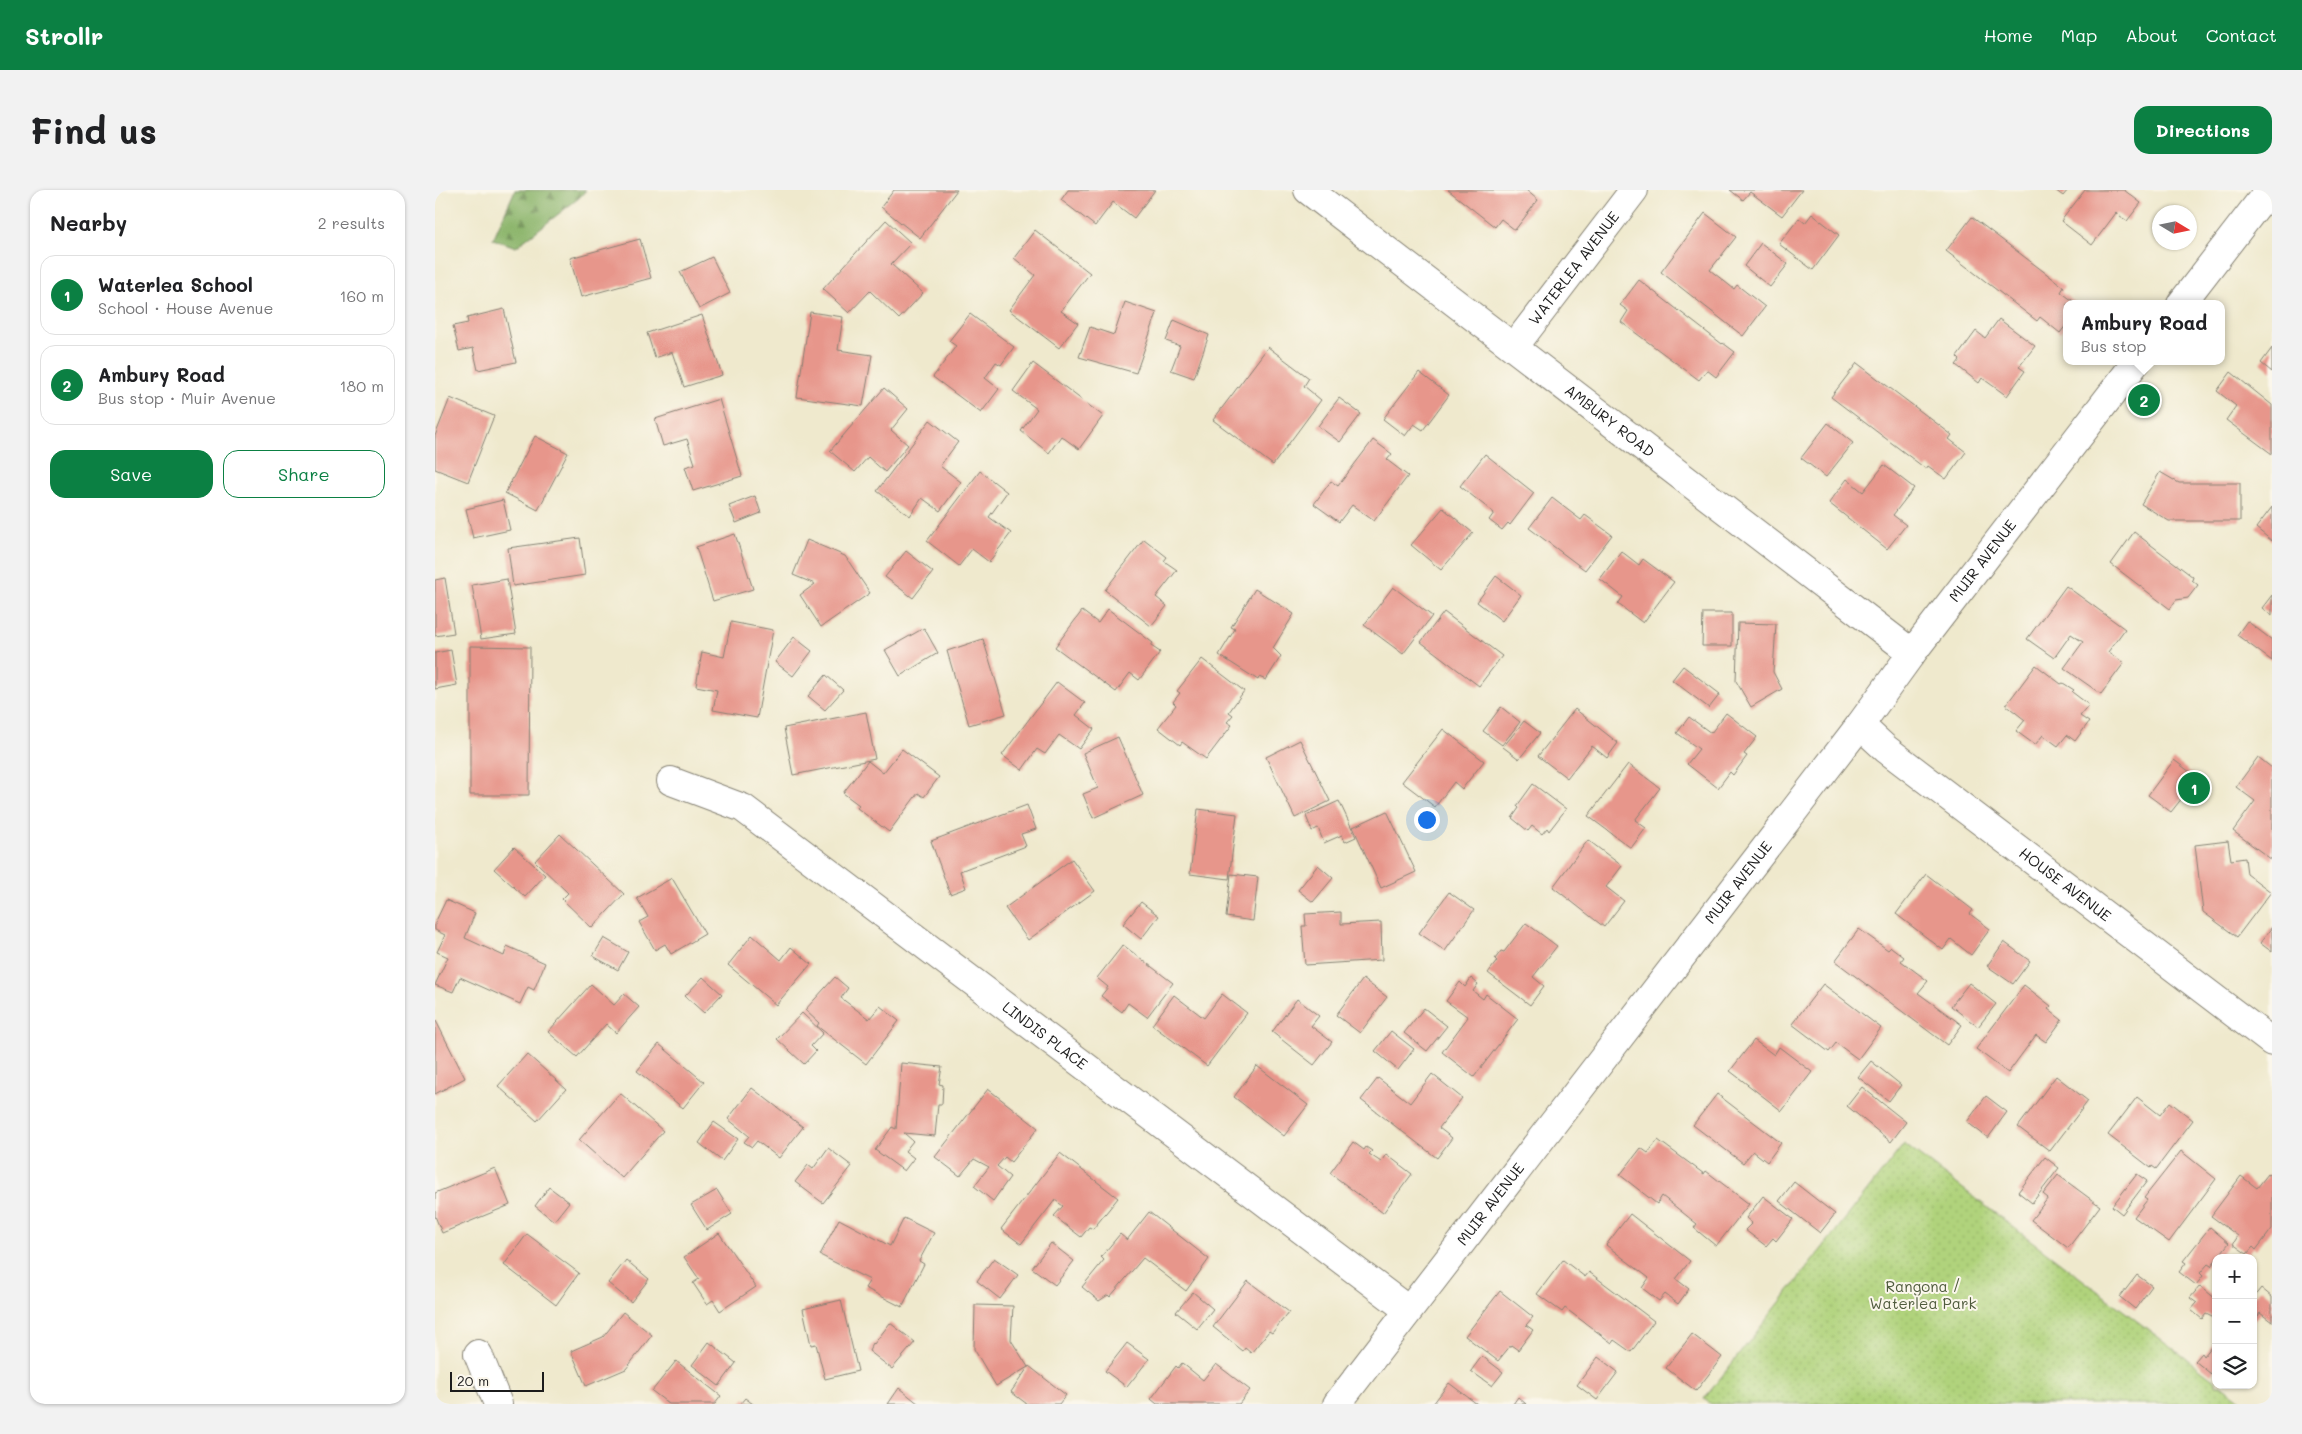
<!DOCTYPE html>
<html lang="en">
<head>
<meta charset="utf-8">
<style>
  body { margin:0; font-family:Mali,sans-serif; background:#f2f2f2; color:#202124 }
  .controls { position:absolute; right:15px; bottom:15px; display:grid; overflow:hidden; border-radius:10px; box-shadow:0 1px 4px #0004 }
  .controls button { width:45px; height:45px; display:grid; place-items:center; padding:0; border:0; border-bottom:1px solid #e0e0e0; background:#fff; color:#202124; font:25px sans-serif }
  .compass { position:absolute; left:1717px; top:15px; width:45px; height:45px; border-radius:50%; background:#fff; box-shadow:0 1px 4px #0004; rotate:100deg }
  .scale { position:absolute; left:15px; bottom:12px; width:94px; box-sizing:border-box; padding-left:5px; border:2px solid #1c1c1c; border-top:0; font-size:14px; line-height:18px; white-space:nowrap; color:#1c1c1c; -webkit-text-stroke:4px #fbf7ec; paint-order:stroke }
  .you { position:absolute; left:991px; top:629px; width:18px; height:18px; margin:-12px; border:4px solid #fff; border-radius:50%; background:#1a73e8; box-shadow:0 0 0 8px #1a73e833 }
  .badge { display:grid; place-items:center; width:32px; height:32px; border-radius:50%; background:#0b8043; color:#fff; font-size:16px; font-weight:700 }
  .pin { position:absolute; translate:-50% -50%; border:2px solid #fff; box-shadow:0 1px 5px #0006 }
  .popup { position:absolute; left:1628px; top:110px; width:162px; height:65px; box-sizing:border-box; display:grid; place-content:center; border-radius:10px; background:#fff; filter:drop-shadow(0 1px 4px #0005); font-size:16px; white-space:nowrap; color:#757577 }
  .popup b { font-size:19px; color:#202124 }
  .popup::after { content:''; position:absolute; left:50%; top:100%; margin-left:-10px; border:10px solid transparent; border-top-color:#fff }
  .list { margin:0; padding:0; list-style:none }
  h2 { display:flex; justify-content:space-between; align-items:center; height:65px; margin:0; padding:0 20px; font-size:21px }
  h2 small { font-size:16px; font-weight:400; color:#757577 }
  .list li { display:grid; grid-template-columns:32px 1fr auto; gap:15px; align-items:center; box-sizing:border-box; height:80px; margin:0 10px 10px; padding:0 10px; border:1px solid #e0e0e0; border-radius:15px }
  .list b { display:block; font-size:19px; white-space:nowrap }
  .list p { margin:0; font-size:16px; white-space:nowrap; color:#757577 }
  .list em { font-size:16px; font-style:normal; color:#757577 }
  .actions { display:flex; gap:10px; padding:15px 20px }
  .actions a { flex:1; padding:11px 0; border:1px solid #0b8043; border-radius:15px; text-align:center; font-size:18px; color:#0b8043 }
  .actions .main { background:#0b8043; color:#fff }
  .icon { flex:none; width:28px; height:28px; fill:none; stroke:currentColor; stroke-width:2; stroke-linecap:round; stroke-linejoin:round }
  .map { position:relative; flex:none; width:1837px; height:1214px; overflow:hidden; border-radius:15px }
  header { display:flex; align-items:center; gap:30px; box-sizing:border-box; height:70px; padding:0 25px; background:#0b8043; color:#fff }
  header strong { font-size:24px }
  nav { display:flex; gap:28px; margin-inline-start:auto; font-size:18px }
  .intro { display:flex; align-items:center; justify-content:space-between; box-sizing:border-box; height:120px; padding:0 30px }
  h1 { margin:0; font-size:35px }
  .button { padding:12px 22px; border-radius:15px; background:#0b8043; color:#fff; font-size:18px; font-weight:700 }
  main { display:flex; gap:30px; padding:0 30px }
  aside { flex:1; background:#fff; border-radius:15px; box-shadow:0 1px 4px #0004 }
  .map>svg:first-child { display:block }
  .forest { fill:url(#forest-firs); stroke:#546844 }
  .park { fill:url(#park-dots); stroke:#66784c }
  .building { fill:#e7968b }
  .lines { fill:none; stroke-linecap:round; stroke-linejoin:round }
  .minor-casing { stroke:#868274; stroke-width:30 }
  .minor { stroke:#fff; stroke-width:28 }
  .labels { text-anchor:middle; stroke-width:4; stroke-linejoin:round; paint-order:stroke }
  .street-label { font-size:15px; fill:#1c1c1c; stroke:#fbf7ec }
  .park-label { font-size:15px; fill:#505c3e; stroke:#fbf7ec }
</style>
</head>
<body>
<header>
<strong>Strollr</strong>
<nav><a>Home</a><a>Map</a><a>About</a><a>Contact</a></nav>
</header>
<div class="intro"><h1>Find us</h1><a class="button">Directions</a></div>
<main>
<aside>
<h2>Nearby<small>2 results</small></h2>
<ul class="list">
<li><span class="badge">1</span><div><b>Waterlea School</b><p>School · House Avenue</p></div><em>160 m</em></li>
<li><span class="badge">2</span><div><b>Ambury Road</b><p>Bus stop · Muir Avenue</p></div><em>180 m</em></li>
</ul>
<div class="actions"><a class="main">Save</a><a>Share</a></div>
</aside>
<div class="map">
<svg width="1837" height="1214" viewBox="0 0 1837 1214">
  <defs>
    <pattern id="forest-firs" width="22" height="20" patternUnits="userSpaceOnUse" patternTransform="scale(1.25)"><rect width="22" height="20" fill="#8cb56c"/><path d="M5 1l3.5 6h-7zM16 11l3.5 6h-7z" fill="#729258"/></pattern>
    <pattern id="park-dots" width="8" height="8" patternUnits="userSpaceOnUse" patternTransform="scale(1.25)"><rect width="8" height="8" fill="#b0d37c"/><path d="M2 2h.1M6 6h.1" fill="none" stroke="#97b56b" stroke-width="1.8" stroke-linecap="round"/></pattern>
  </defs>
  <rect width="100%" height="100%" fill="#fbf7ec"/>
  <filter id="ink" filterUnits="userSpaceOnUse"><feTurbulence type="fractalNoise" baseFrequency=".02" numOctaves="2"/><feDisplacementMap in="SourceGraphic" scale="10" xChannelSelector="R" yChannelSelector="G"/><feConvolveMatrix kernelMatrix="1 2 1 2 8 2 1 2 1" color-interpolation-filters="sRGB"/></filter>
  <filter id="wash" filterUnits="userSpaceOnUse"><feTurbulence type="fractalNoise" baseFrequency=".0096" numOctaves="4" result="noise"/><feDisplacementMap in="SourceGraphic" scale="20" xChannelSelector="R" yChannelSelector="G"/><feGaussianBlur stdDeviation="1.12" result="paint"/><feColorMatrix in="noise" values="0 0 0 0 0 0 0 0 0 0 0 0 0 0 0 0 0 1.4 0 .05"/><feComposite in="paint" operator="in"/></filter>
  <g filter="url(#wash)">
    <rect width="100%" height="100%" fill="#efe9cd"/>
    <path class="forest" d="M80,0H151L144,8L81,57L58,49Z"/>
    <path class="park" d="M1469,954L1781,1191V1195H1786L1811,1214H1276L1269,1209Z"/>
    <g id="blocks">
      <g class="building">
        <path d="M459,0H522L485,48L446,17Z"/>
        <path d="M633,0H720L699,28L678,12L660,36L626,10Z"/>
        <path d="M1013,0H1091L1103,10L1080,40L1066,29L1060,37Z"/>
        <path d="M1295,0H1367L1347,26L1315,2L1308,10Z"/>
        <path d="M1620,0H1633L1628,6Z"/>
        <path d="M1650,0H1689L1706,13L1692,31L1681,23L1657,55L1626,31Z"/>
        <path d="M1270,23L1301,47L1275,80L1299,99L1302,95L1330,117L1308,146L1226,82Z"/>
        <path d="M1377,24L1404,45L1378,80L1344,54L1364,28L1370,33Z"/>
        <path d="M1537,27L1629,97L1626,102L1642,114H1632V134L1625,143L1605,127L1602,131L1511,61Z"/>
        <path d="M451,30L476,53L456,74L488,103L464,129L435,101L414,123L388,99Z"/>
        <path d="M600,40L655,83L626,121L643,133L624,158L574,120L600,85L579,68Z"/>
        <path d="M205,49L216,88L146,107L135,68Z"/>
        <path d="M1326,53L1353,74L1335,97L1309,76Z"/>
        <path d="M277,67L295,103L264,119L245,82Z"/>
        <path d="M1204,90L1287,154L1288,153L1300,162L1281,187L1272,180L1264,190L1186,132L1193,121L1185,115Z"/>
        <path d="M690,112L722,123L701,183L644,167L655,137L679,145Z"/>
        <path d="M69,119L81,172L43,180L38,158L24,161L18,136L33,133L32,128Z"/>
        <path d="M375,122L408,127L403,160L437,165L428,216L362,207Z"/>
        <path d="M535,124L579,157L566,175L561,172L550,188L564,199L546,223L498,187L521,156L514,151Z"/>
        <path d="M267,125L287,185L249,197L237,162L220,168L212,143Z"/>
        <path d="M1564,129L1600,156L1584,177L1590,181L1572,206L1547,188L1544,193L1521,175L1525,170L1522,167L1541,141L1550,148Z"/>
        <path d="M739,130L774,145L759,188L736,180L745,156L731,151Z"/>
        <path d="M833,157L874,188L869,196L886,210L838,275L778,230Z"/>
        <path d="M1837,158V182L1826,173Z"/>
        <path d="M598,173L668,226L644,259L626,246L614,263L586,241L602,219L578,201Z"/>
        <path d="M1422,173L1517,245L1514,249L1531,262L1511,289L1493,276L1491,279L1396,207Z"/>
        <path d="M984,182L1014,205L988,240L979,234L970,246L948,229Z"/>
        <path d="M1796,182L1837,215V264L1791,230L1801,216L1782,201Z"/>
        <path d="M449,198L473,219L456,240L473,255L450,282L433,267L420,282L395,261Z"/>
        <path d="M15,208L59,226L33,292L0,279V246Z"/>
        <path d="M904,208L926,224L905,252L883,236Z"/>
        <path d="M284,209L307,286L258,301L250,277L260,274L252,249L228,256L220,229Z"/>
        <path d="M495,230L523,252L505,276L526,292L505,321L487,308L475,326L442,301Z"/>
        <path d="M1393,233L1418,253L1391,287L1366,268Z"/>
        <path d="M100,246L133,263L103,320L70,303Z"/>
        <path d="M938,250L957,264L952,270L973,286L939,331L917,315L904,332L879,314L896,291L903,296Z"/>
        <path d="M1050,264L1099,303L1075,335L1073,333L1067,340L1054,330L1059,323L1025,296Z"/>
        <path d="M1449,275L1479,298L1458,325L1471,335L1452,359L1394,313L1412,289L1428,302Z"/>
        <path d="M545,281L572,302L554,327L576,343L554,372L537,359L524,376L492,351Z"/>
        <path d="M1725,282L1744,293H1805V331H1734L1706,314Z"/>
        <path d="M320,306L326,323L301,333L294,316Z"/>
        <path d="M1117,308L1146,330L1150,325L1177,345L1150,380L1094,338Z"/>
        <path d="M68,310L75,340L38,348L31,319Z"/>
        <path d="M1837,317V351L1821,338Z"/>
        <path d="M1008,318L1038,343L1006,380L976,355Z"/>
        <path d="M1699,342L1758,387L1757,390L1763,395L1753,408L1741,410L1735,419L1676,374Z"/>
        <path d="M300,344L318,399L278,411L261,357Z"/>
        <path d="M145,348L150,385L78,396L73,358Z"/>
        <path d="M709,349L732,367L729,371L742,380L721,407L732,416L716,436L670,400Z"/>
        <path d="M372,350L410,366L435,403L386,437L365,405L380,394L358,385Z"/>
        <path d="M471,361L498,382L478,408L450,387Z"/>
        <path d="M1186,361L1204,375L1208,369L1239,392L1208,433L1183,414L1188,407L1165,389Z"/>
        <path d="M1061,386L1086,405L1067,431L1042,412Z"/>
        <path d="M10,388L19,443L0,446V390Z"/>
        <path d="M72,389L81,444L46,449L37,395Z"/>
        <path d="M1631,396L1690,439L1673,462L1689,473L1666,504L1629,478L1648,452L1636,444L1619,468L1592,449Z"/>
        <path d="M958,397L997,426L968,464L929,435Z"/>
        <path d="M820,399L859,424L838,458L846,466L831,490L824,487L823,490L784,465L800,439L796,437Z"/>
        <path d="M1837,405V426L1827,418Z"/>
        <path d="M673,419L718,453L716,456L725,462L704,490L695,483L681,502L620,457L647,421L663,433Z"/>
        <path d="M1009,422L1067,466L1044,496L986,452Z"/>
        <path d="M1268,423H1297V456H1267Z"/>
        <path d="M1812,431L1837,450V471L1802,445Z"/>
        <path d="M296,432L338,440L322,528L278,520L282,500L261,496L267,462L289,467Z"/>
        <path d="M1303,433L1341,434L1338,482L1347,499L1316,517L1301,491Z"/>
        <path d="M489,438L503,463L465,486L450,460Z"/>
        <path d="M359,447L377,461L358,486L340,472Z"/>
        <path d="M548,449L571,524L534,535L512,461Z"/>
        <path d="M35,456L95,457L94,605H35Z"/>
        <path d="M16,460L22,495L0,499V463Z"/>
        <path d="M767,469L809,501L794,522L798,525L792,532L797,535L771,569L747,552L745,555L723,538L741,515L738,512L745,503L742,501Z"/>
        <path d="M1601,475L1626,494L1628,493L1639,500L1637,502L1654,515L1645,526L1654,532L1640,551L1632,545L1623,556L1608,545L1600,555L1581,541L1590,530L1571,515Z"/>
        <path d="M1248,476L1285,504L1274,518L1237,490Z"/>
        <path d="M391,485L408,500L390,520L373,506Z"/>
        <path d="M622,492L650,513L641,525L659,539L644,559L624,545L610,564L602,559L587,580L567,565Z"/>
        <path d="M1066,517L1085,532L1067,555L1048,541Z"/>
        <path d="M1140,519L1183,553L1172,568L1157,556L1132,588L1103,566Z"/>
        <path d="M431,522L440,569L358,585L349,538Z"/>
        <path d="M1291,523L1322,547L1309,564L1312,566L1298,585L1295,582L1283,598L1252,574L1264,559L1242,543L1254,527L1276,543Z"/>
        <path d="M1089,531L1105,543L1084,569L1068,557Z"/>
        <path d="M1008,539L1049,571L1027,599L1019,592L1000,617L967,592Z"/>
        <path d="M683,547L708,605L658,628L648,604L663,598L648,563Z"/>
        <path d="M865,550L895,611L860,628L831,567Z"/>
        <path d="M467,559L504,587L489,607L483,603L454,642L422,618L424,615L408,603L433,571L448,583Z"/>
        <path d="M1823,567L1837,578V670L1798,641L1820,611L1801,597Z"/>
        <path d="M1739,570L1763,588L1736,622L1713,605Z"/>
        <path d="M1193,574L1225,598L1200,630L1211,638L1196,658L1153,626Z"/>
        <path d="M1098,594L1131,619L1114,641L1112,638L1107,644L1097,636L1093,641L1077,628L1084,618L1082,616Z"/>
        <path d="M904,611L921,647L910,652L907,645L889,653L883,638L877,641L871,626Z"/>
        <path d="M592,615L601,639L586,644L591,656L525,681L531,698L515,704L496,651Z"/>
        <path d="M763,619L802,624L794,689L755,684Z"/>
        <path d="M952,621L981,682L946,698L918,637Z"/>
        <path d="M125,644L189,704L157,738L127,709L133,703L100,671Z"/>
        <path d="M1153,650L1187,676L1171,697L1189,711L1169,737L1118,697Z"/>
        <path d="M1793,651L1796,670L1810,668L1812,684L1836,702L1802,747L1768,722L1760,655Z"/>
        <path d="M79,657L110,685L90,707L59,679Z"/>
        <path d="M637,669L660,701L593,750L570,718Z"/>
        <path d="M883,675L898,688L878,712L863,700Z"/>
        <path d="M796,684L823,687L818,731L791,727Z"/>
        <path d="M1491,684L1538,720L1535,724L1555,739L1536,765L1516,749L1508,760L1461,724Z"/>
        <path d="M237,688L270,744L236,764L230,754L220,760L204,732L213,727L202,708Z"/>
        <path d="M1014,702L1039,720L1010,761L984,743Z"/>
        <path d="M11,710L40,723L30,748L69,766L72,756L110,773L99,800L93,797L85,814L25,787L18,802L0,795L13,767L2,762L10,745L0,740V733Z"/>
        <path d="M706,712L724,726L706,749L688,734Z"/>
        <path d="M906,722V734L946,732L947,770L870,775L867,736H871L870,724Z"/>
        <path d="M1091,733L1122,756L1098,787L1109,796L1095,815L1053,783L1062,771L1060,769L1066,761L1069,762Z"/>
        <path d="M1837,737V762L1825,753Z"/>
        <path d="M1424,739L1453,760L1456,757L1469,767L1466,771L1493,791L1483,803L1527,835L1512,855L1400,771Z"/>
        <path d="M317,745L346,770L356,757L376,774L341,815L293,775Z"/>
        <path d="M169,748L193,762L183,780L158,766Z"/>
        <path d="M1569,752L1595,771L1578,794L1552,776Z"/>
        <path d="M688,755L738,793L712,827L693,813L687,822L666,806L673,797L662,788Z"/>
        <path d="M268,787L287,804L269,823L250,806Z"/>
        <path d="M400,787L413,798L406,808L434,829L445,816L464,831L431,874L382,836L384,833L370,820Z"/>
        <path d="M1036,788L1043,794L1038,801L1048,809L1051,804L1083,829L1039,887L1007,862L1033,827L1011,811L1025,792L1030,797Z"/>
        <path d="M928,789L952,807L925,843L901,825Z"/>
        <path d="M1534,793L1561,814L1543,837L1516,816Z"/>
        <path d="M156,794L179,815L189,804L204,817L181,843L171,834L142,867L113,842Z"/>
        <path d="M1388,794L1446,838L1423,869L1401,853L1394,862L1357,834Z"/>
        <path d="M1589,795L1616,816L1613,819L1627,830L1611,852L1601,845L1573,883L1541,859Z"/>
        <path d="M787,804L812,823L772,876L717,835L739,805L769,828Z"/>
        <path d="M862,809L884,826L876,836L897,852L879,875L837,842Z"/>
        <path d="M989,818L1012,836L992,861L969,843Z"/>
        <path d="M367,823L388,843L376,856L381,861L369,874L342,849Z"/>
        <path d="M0,829L30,888L0,904Z"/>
        <path d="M956,841L979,859L963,880L940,861Z"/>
        <path d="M1319,850L1339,865L1344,857L1377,882L1347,921L1295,881Z"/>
        <path d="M224,854L269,892L248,918L202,881Z"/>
        <path d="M92,864L131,899L102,931L63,896Z"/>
        <path d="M1436,871L1466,895L1454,911L1423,887Z"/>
        <path d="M466,873L507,877L504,894L508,895L507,914H503L500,946L469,943L478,951L470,961L479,968L469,981L440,960L457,937L461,939Z"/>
        <path d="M822,876L873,915L849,946L799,907Z"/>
        <path d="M997,884L1027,908L1004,938L1017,948L1002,968L926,910L943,888L975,913Z"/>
        <path d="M1621,886L1653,911L1615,961L1583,937Z"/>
        <path d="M1427,897L1471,932L1456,952L1412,916Z"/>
        <path d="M317,898L368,937L344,968L322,951L317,957L309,952L314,946L293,929Z"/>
        <path d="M553,899L603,938L576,972L570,967L562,976L575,987L558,1011L539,996L554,977L539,969L525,986L500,967Z"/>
        <path d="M185,903L228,941L187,988L144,950Z"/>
        <path d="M1282,904L1346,953L1332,972L1318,961L1308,973L1258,935Z"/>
        <path d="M1551,906L1572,922L1553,948L1532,932Z"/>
        <path d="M1702,907L1725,925L1735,912L1758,930L1721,979L1717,976L1716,978L1673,945Z"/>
        <path d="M279,932L303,949L287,971L264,953Z"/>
        <path d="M1223,950L1269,984L1271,981L1314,1014L1281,1056L1259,1038L1262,1034L1227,1006L1222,1014L1185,985L1206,958L1213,963Z"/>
        <path d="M918,952L929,960L931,957L937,961L934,964L946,972L951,964L977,984L948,1023L895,983Z"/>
        <path d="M393,958L417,976L388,1013L360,992L373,975L378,979Z"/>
        <path d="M1746,961L1781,989L1734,1052L1699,1027L1712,1010L1709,1008Z"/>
        <path d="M625,963L683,1008L658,1039L654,1037L646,1047L619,1026L628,1016L620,1010L586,1054L566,1039Z"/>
        <path d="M1610,967L1624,978L1597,1013L1583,1002Z"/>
        <path d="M60,978L75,1015L7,1043L0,1026V1003Z"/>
        <path d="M1702,984L1712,991L1687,1024L1677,1016Z"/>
        <path d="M1833,984L1837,987V1039L1821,1060L1818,1057L1812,1064L1798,1054L1803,1046L1776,1026L1806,986L1822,998Z"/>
        <path d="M1623,985L1665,1016L1633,1058L1596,1030L1613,1008L1608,1004Z"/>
        <path d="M1359,992L1400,1024L1385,1043L1344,1011Z"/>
        <path d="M114,997L134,1012L119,1031L100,1016Z"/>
        <path d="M282,1000L297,1024L272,1040L256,1015Z"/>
        <path d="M1328,1006L1358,1029L1341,1051L1338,1048L1331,1056L1310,1040L1317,1033L1311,1028Z"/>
        <path d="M714,1022L774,1069L751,1101L708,1068L675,1107L673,1105L664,1111L647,1097L669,1070L666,1067L685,1044L692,1050Z"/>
        <path d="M1195,1024L1255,1071L1241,1089L1254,1099L1243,1114L1230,1104L1224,1111L1207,1098L1214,1088L1171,1055Z"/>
        <path d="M469,1028L499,1043L484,1071L489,1074L467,1117L430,1098L435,1090L385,1065L404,1029L455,1056Z"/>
        <path d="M1775,1037L1794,1053L1776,1076L1773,1074L1765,1083L1768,1086L1761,1095L1744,1082L1751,1073L1748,1071Z"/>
        <path d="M284,1043L321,1097L285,1121L278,1110L272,1114L258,1093L264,1089L249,1067Z"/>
        <path d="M92,1044L144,1083L121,1115L69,1075Z"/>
        <path d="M616,1053L639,1071L620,1095L597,1078Z"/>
        <path d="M559,1068L583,1085L565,1109L542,1091Z"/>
        <path d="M191,1070L214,1089L196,1112L173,1093Z"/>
        <path d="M1128,1070L1150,1087L1154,1082L1219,1131L1196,1162L1179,1150L1177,1153L1130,1118L1127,1122L1102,1104Z"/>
        <path d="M1702,1085L1717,1096L1700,1119L1685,1107Z"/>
        <path d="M813,1091L854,1122L837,1143L834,1141L816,1163L810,1158L808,1161L778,1137Z"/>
        <path d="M1765,1096L1781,1109V1129L1771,1124L1767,1129L1756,1120L1762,1113L1755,1108Z"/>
        <path d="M1826,1098L1837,1107V1132L1825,1123L1820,1130L1818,1129V1108Z"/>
        <path d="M1065,1101L1098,1127L1091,1135L1098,1140L1083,1160L1076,1155L1063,1171L1030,1146Z"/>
        <path d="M758,1102L778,1119L762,1139L741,1122Z"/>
        <path d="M406,1110L423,1181L390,1189L381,1154L376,1155L368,1119Z"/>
        <path d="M540,1115L578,1116L576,1150L593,1177L561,1196L539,1159Z"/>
        <path d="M188,1122L217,1145L191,1179L151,1196L136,1161L168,1147Z"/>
        <path d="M455,1133L480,1152L457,1179L434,1161L438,1153L439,1154Z"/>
        <path d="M1257,1144L1287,1167L1261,1201L1231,1178Z"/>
        <path d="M1781,1151V1177L1776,1184L1760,1171L1767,1163L1769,1166Z"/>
        <path d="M274,1152L301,1173L284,1196L257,1175Z"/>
        <path d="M692,1153L714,1169L692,1197L670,1181Z"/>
        <path d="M1047,1166L1068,1182L1057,1196L1036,1181Z"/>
        <path d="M1163,1167L1183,1182L1162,1210L1142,1195Z"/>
        <path d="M241,1171L286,1206L280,1214H234L217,1201Z"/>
        <path d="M747,1173L768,1190L781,1174L815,1200L804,1214H722L716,1209L741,1176L743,1178Z"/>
        <path d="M594,1176L631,1205L624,1214H592L576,1202Z"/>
        <path d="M1014,1193L1042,1214H998Z"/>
        <path d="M464,1198L484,1214H453Z"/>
        <path d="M1083,1207L1091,1214H1078Z"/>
        <path d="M310,1208L318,1214H305Z"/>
      </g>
    </g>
  </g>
  <g filter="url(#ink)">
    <use href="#blocks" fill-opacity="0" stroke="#868274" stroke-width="1"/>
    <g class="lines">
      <g class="minor-casing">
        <g id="minor">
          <path id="s1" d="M873,0L1477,463"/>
          <path d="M1746,114L1834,0"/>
          <path id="s2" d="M1079,157L1199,0"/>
          <path id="s3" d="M1425,535L1451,559L1837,852"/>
          <path id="s4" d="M236,591L308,618L973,1120"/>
          <path d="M43,1164L63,1214"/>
          <path id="s5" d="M902,1214L1425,535L1477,463L1702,171"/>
        </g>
      </g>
      <use href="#minor" class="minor"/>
    </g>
  </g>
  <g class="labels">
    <g class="street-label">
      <text dy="5" stroke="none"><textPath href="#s2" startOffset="99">WATERLEA AVENUE</textPath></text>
      <text dy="5" stroke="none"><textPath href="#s1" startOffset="380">AMBURY ROAD</textPath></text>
      <text dy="5" stroke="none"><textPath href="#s5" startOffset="1062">MUIR AVENUE</textPath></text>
      <text dy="5" stroke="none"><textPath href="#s5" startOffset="658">MUIR AVENUE</textPath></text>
      <text dy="5" stroke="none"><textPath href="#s3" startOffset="260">HOUSE AVENUE</textPath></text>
      <text dy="5" stroke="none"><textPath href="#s4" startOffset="455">LINDIS PLACE</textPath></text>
      <text dy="5" stroke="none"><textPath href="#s5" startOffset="252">MUIR AVENUE</textPath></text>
    </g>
    <g class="park-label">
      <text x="1488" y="1102">Rangona /<tspan x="1488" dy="17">Waterlea Park</tspan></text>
    </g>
  </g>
</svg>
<div class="controls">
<button>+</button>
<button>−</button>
<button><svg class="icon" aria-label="layers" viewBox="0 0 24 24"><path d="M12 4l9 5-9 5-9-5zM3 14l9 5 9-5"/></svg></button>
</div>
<svg class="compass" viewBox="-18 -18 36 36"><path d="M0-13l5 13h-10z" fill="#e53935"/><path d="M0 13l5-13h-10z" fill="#757577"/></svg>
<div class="scale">20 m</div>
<div class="you"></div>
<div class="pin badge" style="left:1759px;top:598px">1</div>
<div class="pin badge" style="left:1709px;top:210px">2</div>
<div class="popup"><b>Ambury Road</b>Bus stop</div>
</div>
</main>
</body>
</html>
